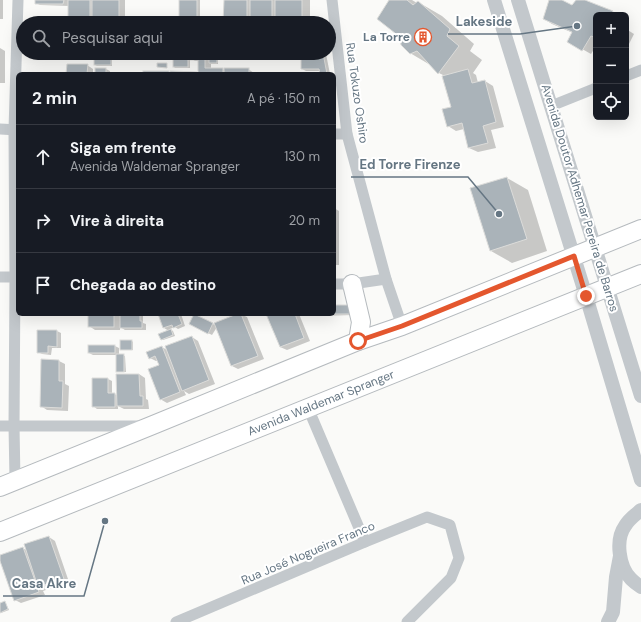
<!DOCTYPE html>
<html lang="pt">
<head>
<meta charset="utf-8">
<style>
  body { margin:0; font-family:"DM Sans",sans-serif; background:#242831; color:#f1f3f6 }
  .controls { position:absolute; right:12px; top:12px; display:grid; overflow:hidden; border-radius:6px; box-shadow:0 4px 16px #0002 }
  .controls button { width:36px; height:36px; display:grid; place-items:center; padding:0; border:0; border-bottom:1px solid #363941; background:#171b24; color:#f1f3f6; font:20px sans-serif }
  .stop { position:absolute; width:12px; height:12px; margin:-9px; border:3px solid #e4572e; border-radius:50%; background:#fff }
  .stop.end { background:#e4572e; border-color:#fff; box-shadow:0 1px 4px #0008 }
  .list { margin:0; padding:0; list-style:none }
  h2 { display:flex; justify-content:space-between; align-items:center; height:52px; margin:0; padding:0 16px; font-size:17px }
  h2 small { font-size:13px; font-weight:400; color:#9ea1a6 }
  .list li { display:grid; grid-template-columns:26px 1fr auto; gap:12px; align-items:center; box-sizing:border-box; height:64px; padding:0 16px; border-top:1px solid #363941 }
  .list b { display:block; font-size:15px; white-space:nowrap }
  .list p { margin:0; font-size:13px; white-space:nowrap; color:#9ea1a6 }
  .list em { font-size:13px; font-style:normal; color:#9ea1a6 }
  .icon { flex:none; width:22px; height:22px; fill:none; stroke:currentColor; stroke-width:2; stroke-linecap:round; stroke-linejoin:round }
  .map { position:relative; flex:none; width:641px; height:622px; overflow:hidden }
  .search { position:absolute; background:#171b24; box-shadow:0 4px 16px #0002; left:16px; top:16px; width:320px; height:44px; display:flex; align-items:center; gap:10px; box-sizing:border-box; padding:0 14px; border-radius:22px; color:#9ea1a6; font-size:15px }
  .panel { position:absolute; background:#171b24; box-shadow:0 4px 16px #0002; left:16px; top:72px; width:320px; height:244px; border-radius:6px }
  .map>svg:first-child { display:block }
  .shadow { fill:#0003 }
  .building { fill:#aab3b9; stroke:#dcdcda }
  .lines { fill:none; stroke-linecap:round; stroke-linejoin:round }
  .primary-casing { stroke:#b5babe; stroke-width:20 }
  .minor { stroke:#c3c8cc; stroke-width:11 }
  .tertiary { stroke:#c3c8cc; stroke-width:14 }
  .primary { stroke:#fff; stroke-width:18 }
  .route { stroke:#e4572e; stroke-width:5 }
  .labels { text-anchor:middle; stroke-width:4; stroke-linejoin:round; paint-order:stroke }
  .poi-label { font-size:12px; font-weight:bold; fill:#657683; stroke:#fff; text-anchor:end }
  .street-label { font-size:12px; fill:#657683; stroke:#fff }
  .leader { fill:none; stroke:#657683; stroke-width:1.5 }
  .callout-dot { fill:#657683; stroke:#fff; stroke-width:1.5 }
  .callout-label { font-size:13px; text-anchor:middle; font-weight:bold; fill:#657683; stroke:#fff; stroke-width:4; stroke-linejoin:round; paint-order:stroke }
</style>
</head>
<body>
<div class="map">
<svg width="641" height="622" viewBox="0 0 641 622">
  <rect width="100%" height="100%" fill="#fafaf8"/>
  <g class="shadow">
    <rect x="0" y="0" width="3" height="19"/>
    <path d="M36,0H125V23H69V6L40,5L36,3Z"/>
    <path d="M180,0H200V21H184L180,18Z"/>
    <path d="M225,0H310V23H224Z"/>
    <path d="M390,0H412L417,3L418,2L442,16L474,44L470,51L482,60L473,73L476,75L478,83L485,81L493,86L504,127L491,130L496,148L478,152L469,148L464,129L456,131L448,126L452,107L445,76L439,73L432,66L410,53L400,37Z"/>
    <path d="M550,0H559L573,6L577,0H583L617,15H596V46L591,54L568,41L573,33L552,24L544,19Z"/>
    <path d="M329,28L334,31L338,50L329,52Z"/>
    <path d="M626,29L634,34L626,50Z"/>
    <path d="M0,48L5,51V83H0Z"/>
    <path d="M120,53H148V60L124,59L120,57Z"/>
    <path d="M172,53H215L216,57L218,58V64H211V69H222L225,70L248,69L254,73V74H199V61H195L190,58V68H175L174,67L177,59L172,56Z"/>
    <path d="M302,53H325L326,54L330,74H322L321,71H306L302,69Z"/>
    <path d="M111,58L112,59V66H97L95,65Z"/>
    <path d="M87,65L93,69V74H67Z"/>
    <path d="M96,69H106L110,71V74H96Z"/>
    <path d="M507,178L528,190L547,251L512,263L491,251L471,188Z"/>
    <path d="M334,208L339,211V265H334Z"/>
    <path d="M334,306L354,315L318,316L315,314H334Z"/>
    <path d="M89,314H143V323L146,324V330H125L120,327V330H95L89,326Z"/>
    <path d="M159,314H181L185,326L178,329L175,327L170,329L173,331L175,336L163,340L161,339L169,331L164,328Z"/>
    <path d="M240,314L247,317L264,359L238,369L232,366L217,327L212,335L194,326V315L217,326Z"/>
    <path d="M270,314H299L310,341L287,350L280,347Z"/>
    <path d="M57,331L61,333V348H52L51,355L42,354L38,352Z"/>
    <path d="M192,337L198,341L215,384L189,394L184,391L186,395L167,403L160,399V365L158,360L156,361L150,358L162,347L167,350Z"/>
    <path d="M132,341L133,342V350H123L119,348V355L125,356L126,372H117V355H93L89,353L115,346L121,349Z"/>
    <path d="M42,360L59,361L65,364V384L69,386L68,411L47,410L41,406Z"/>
    <path d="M139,374L145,378L146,399L148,400L149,409H124L118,406V409H97L93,406V379H108L112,381V394H114L117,395V375Z"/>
    <path d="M49,537L55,541L69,582L43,591L45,595L21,603L15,600L0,557L23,548L27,551Z"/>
    <path d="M5,603L6,604L9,610L1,613H0V604Z"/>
  </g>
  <g class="building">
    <path d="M35,0H64L63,4H35Z"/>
    <path d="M68,0H90V20H81V23H68Z"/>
    <rect x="92" y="0" width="27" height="23"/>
    <rect x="179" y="0" width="18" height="19"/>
    <path d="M224,0H247V23H223Z"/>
    <rect x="250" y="0" width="22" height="23"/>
    <rect x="275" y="0" width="27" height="23"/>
    <path d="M389,0H407L413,5L418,1L450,29L447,36L459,46L438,74L417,51L410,54L401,45L400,37L377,19Z"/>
    <path d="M549,0H562L572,5L576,0H585L613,11L611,15H596V38L591,36L582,51L567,42L572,32L543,19Z"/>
    <path d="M119,53H145V58L119,57Z"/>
    <path d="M171,53H197V60H190V57H171Z"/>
    <path d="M198,53H205V68H223V74H198Z"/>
    <path d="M209,53H215V57L217,56V63H209Z"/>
    <path d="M301,53H323L327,74H320L319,69H301Z"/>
    <rect x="94" y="57" width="17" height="8"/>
    <rect x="173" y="58" width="15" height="9"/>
    <path d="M157,63H167V68L157,67Z"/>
    <path d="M67,64H88L87,74H66Z"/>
    <rect x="95" y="68" width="11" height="6"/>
    <rect x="224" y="68" width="25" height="6"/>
    <path d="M468,69L472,83L485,80L496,122L483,126L488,143L468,148L462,123L447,127L442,109L451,107L442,76Z"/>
    <rect x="143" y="71" width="26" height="3"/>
    <path d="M170,71L197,72V74H170Z"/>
    <path d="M507,177L527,239L490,251L470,188Z"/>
    <rect x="334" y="305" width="16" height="9"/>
    <rect x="88" y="314" width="26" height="13"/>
    <path d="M120,314H140V321H142V328H120Z"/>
    <path d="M158,314H178L182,324L173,328L172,325L163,328Z"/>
    <path d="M194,314L213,323L208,334L189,324Z"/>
    <path d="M237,314H241L258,356L231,366L214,323Z"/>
    <path d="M266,314H295L304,338L280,347Z"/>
    <path d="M171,329L173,335L161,340L158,334Z"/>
    <path d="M37,330H57V347L48,346V353H37Z"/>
    <path d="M192,336L209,380L182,391L165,346Z"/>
    <rect x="120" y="340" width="12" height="10"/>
    <rect x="88" y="345" width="27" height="8"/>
    <path d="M162,346L180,392L160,400L148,369L159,365L155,356L149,359L146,352Z"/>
    <rect x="116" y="354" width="8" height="18"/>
    <path d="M41,359L59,360V381H63L62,408L40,407Z"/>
    <path d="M116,374H139L140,396H143V406H117Z"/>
    <path d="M92,378H108V393H115V407H92Z"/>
    <path d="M49,536L64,579L38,587L24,544Z"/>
    <path d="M23,547L39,592L14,601L0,561V555Z"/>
    <path d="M5,601L8,609L0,613V603Z"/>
  </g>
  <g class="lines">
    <g class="primary-casing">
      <g id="primary">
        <path d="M352,284L361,322L358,341"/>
        <path d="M0,487L153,425L358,341L402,326L641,229"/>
        <path id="s1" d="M0,532L641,274"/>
      </g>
    </g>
    <g class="minor">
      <path d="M332,0L347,134L386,279L402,326"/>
      <path d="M626,76L641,70"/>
      <path d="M551,106L596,88"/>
      <path d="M0,129L18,130"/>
      <path d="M334,134H347"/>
      <path d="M0,277H18"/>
      <path d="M334,284H352L386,279"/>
      <path d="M308,408L365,542"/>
      <path d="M0,426H141"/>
      <path d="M15,480L14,426L15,277L14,130L18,0"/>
      <path d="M176,622L365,542L427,517L450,525L459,558L451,578L407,622"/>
    </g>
    <g class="tertiary">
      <path d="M494,0L586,296L641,480"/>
      <path d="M518,0L641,396"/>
      <path d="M641,510C635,515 629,519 625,526C615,540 619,567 631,579C634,582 638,585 641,587"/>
      <path d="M608,622L613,612L616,577L620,556"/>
    </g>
    <use href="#primary" class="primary"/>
  </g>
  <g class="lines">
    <path class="route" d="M358,341L402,326L574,256L586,296"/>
  </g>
  <defs>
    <g id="building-ring" transform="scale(0.9)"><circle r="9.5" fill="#fff" stroke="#e4572e" stroke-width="1.5"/><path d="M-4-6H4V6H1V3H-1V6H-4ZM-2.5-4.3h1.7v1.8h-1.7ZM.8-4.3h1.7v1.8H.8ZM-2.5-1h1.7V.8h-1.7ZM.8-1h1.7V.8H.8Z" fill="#e4572e"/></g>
  </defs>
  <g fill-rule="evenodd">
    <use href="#building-ring" x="423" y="37"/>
  </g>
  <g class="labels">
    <g class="poi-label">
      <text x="410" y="41">La Torre</text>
    </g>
    <g class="street-label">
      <text transform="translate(357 93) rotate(82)" y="4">Rua Tokuzo Oshiro</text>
      <text transform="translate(580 198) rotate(73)" y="4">Avenida Doutor Adhemar Pereira de Barros</text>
      <text dy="4" stroke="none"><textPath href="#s1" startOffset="346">Avenida Waldemar Spranger</textPath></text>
      <text transform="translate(308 553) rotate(-23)" y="4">Rua José Nogueira Franco</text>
    </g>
  </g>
  <path class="leader" d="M577 26L520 34H448M499 214L468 177H351M105 521L84 596H3"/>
  <g class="callout-dot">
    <circle cx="577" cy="26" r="4"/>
    <circle cx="499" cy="214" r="4"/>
    <circle cx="105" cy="521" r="4"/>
  </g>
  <g class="callout-label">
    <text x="484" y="26">Lakeside</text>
    <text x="410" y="169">Ed Torre Firenze</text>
    <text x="44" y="588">Casa Akre</text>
  </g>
</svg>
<div class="controls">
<button>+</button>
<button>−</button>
<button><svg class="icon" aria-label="locate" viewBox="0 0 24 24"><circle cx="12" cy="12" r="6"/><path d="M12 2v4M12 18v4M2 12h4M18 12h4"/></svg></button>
</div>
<div class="stop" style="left:358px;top:341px"></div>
<div class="stop end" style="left:586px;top:296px"></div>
<div class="search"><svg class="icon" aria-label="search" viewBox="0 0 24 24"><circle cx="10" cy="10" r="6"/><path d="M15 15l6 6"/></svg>Pesquisar aqui</div>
<section class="panel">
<h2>2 min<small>A pé · 150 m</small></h2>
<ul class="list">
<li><svg class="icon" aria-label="ahead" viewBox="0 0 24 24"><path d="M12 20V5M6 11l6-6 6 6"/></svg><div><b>Siga em frente</b><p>Avenida Waldemar Spranger</p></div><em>130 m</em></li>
<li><svg class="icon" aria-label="right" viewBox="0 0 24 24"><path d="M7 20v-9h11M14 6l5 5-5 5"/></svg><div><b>Vire à direita</b></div><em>20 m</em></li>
<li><svg class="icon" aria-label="arrive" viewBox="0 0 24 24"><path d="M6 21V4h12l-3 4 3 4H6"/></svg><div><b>Chegada ao destino</b></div></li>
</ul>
</section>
</div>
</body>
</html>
